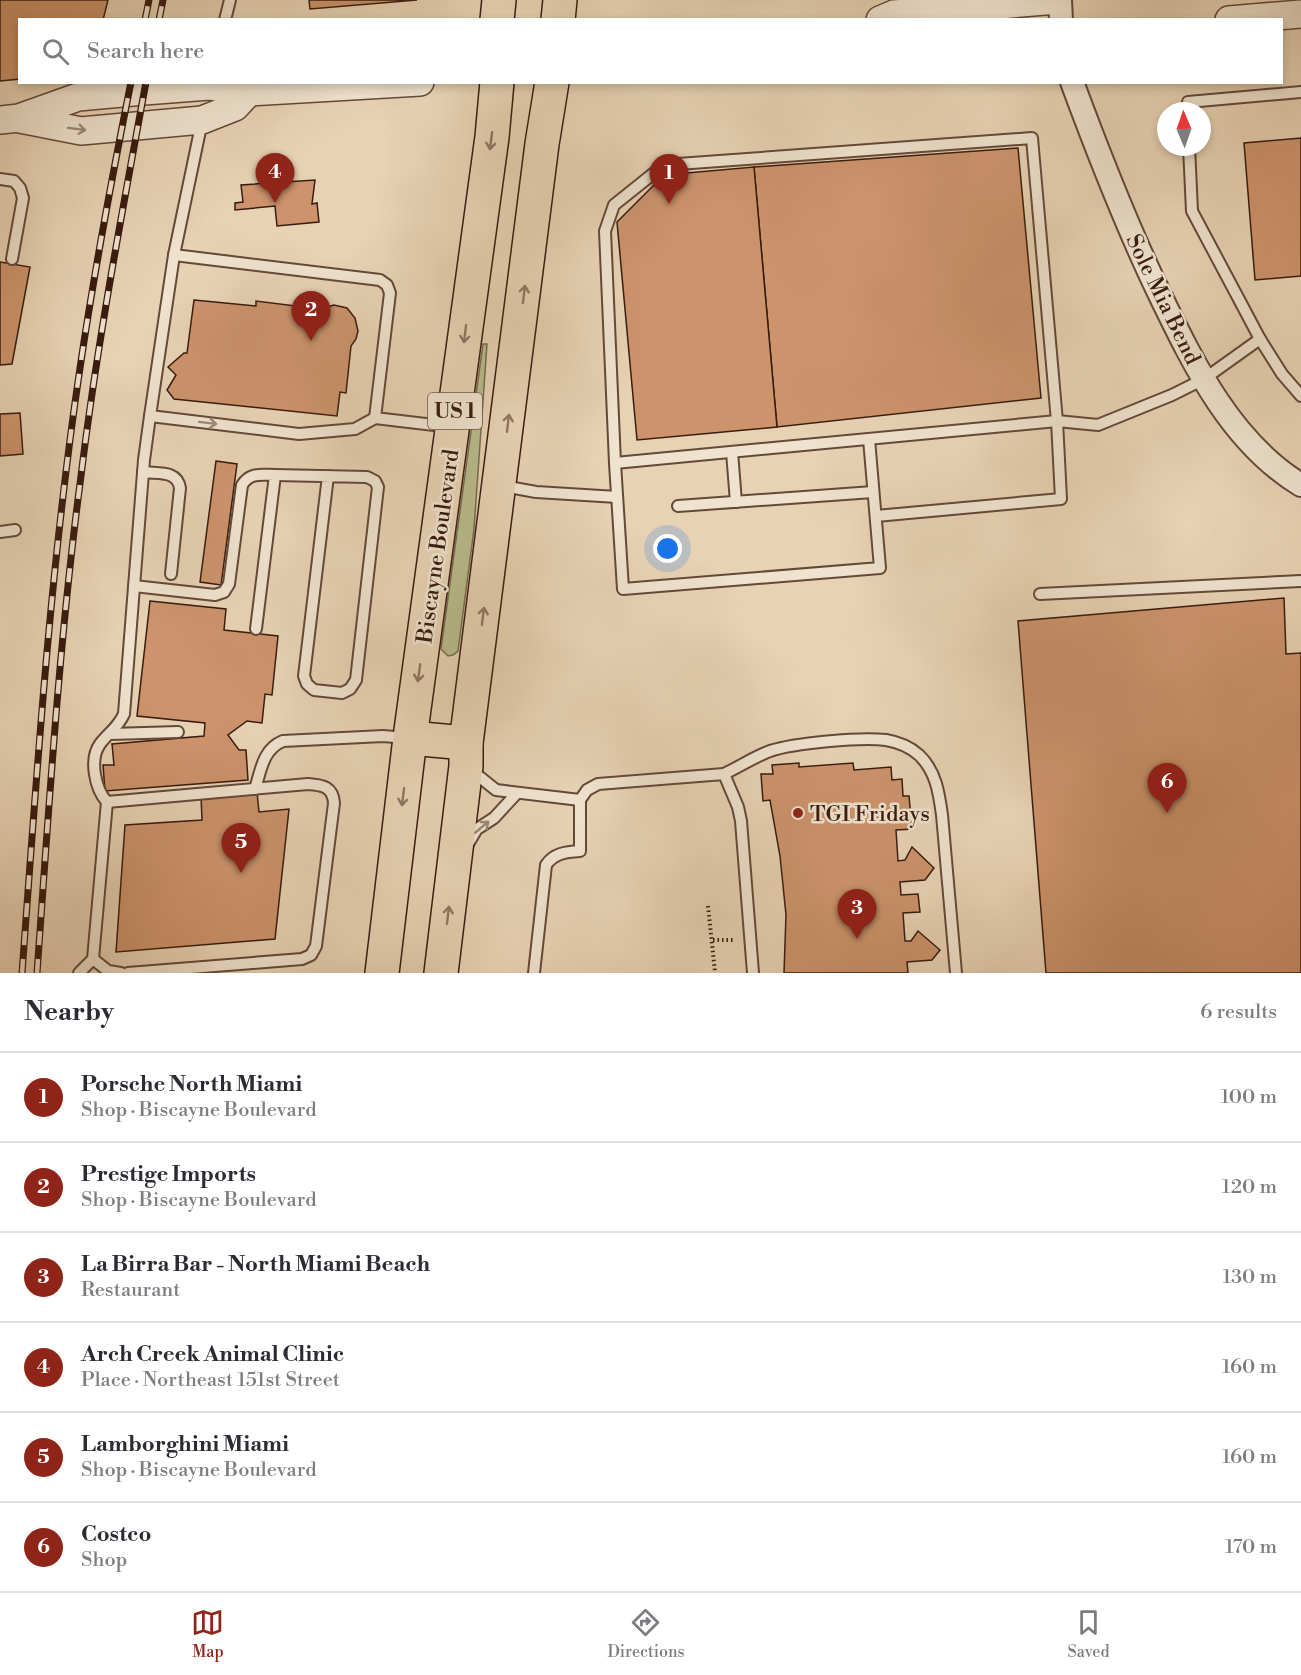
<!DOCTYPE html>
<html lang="en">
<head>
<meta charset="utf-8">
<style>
  body { margin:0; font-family:"Libre Bodoni",serif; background:#f7f7f7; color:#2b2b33 }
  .compass { position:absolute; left:1157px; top:102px; width:54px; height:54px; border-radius:50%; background:#fff; box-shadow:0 3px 9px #0003; rotate:358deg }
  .you { position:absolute; left:668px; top:549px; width:21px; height:21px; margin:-15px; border:4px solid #fff; border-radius:50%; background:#1a73e8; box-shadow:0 0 0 9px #1a73e833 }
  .badge { display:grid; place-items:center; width:39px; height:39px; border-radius:50%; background:#8f2418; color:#fff; font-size:20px; font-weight:700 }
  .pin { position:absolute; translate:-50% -50px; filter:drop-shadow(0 2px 3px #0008) }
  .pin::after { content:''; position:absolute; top:32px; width:21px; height:18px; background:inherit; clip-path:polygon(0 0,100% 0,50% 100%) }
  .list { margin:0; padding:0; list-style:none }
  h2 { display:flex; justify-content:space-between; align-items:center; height:78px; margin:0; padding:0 24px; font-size:26px }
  h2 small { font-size:20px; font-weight:400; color:#7c7c81 }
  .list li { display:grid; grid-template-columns:39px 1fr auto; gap:18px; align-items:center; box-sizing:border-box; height:90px; padding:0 24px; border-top:2px solid #e1e1e2 }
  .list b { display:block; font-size:22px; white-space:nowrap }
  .list p { margin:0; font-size:20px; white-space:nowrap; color:#7c7c81 }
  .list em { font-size:20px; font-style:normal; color:#7c7c81 }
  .icon { flex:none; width:33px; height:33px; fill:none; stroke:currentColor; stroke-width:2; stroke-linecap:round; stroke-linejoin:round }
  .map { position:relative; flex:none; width:1301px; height:973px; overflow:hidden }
  .search { position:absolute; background:#fff; box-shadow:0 3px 9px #0003; left:18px; right:18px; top:18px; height:66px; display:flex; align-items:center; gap:15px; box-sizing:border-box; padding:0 21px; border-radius:0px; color:#7c7c81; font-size:22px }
  .sheet { height:618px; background:#fff }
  nav { display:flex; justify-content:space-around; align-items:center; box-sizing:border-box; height:84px; border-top:2px solid #e1e1e2; background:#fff; font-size:16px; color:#7c7c81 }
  nav a { display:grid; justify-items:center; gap:3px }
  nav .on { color:#8f2418 }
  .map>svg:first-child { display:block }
  .green { fill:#b7bb8c; stroke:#786b4e; stroke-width:1.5 }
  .building { fill:#cc936c; stroke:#391b0f; stroke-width:1.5 }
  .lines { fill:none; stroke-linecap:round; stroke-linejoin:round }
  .service-casing { stroke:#644938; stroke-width:14 }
  .minor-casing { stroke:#644938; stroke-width:26 }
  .tertiary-casing { stroke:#644938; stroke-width:30 }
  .primary-casing { stroke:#391b0f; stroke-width:36 }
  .path { stroke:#391b0f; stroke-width:4; stroke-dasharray:1.5 3; stroke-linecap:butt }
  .service { stroke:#efe2ce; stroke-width:10 }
  .minor { stroke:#efe2ce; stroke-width:22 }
  .tertiary { stroke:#efe2ce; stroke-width:27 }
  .primary { stroke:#e7d2b4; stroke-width:33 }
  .rail-casing { stroke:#391b0f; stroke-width:7 }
  .rail { stroke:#efe2ce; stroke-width:4.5; stroke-dasharray:14; stroke-linecap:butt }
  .oneway { stroke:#9d8878 }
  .oneway2 { stroke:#907662 }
  .poi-dot { fill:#8f2418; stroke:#efe2ce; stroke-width:2 }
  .labels { text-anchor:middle; stroke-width:5; stroke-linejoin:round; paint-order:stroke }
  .shield { fill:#efe2ce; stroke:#705748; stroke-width:1.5 }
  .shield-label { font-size:21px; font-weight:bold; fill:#391b0f }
  .street-label { font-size:22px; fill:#391b0f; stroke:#efe2ce }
  .poi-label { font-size:22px; fill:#391b0f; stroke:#efe2ce; text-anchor:start }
</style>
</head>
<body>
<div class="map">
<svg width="1301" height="973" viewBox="0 0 1301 973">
  <rect width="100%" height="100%" fill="#e7d2b4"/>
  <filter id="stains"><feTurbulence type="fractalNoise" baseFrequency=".00333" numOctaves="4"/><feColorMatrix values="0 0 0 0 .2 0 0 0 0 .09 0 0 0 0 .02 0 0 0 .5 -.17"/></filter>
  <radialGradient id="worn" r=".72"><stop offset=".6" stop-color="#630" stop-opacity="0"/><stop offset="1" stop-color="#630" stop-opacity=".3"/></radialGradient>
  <path class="green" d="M483,344H487L474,529L458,651L453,655L448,656L441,649Z"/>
  <g class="building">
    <path d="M0,0H108L103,20H20V79L0,81Z"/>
    <path d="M309,0H417L310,9Z"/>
    <path d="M1301,138V276L1255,280L1244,143Z"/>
    <path d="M1018,148L1041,398L777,427L754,167Z"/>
    <path d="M754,167L777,427L637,440L617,222L664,175Z"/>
    <path d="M315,180L312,204L317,203L319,222L277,226L275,206L235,210V203L243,202L241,185Z"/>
    <path d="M0,262L30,267L12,364L0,365Z"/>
    <path d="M194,300L256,306V301L320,309L334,305L347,308L355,318L358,331L356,339L351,346L346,393L340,392L337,416L174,399L167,390L176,375L168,367L184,353H187Z"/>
    <path d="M20,413L23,454L0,456V414Z"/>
    <path d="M216,461L237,464L221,585L200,582Z"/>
    <path d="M1284,598L1286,654L1301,653V973H1046L1018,621Z"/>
    <path d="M150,601L226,609L224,630L278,636L272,695L265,694L262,723L247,721L228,735L239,750H246L248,780L105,791L103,765H114L112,744L204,736L205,723L137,716Z"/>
    <path d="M799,763V767L853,763L854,770L891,767L892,780L902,779L903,796H909L912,829L896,830L898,861L905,860L912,847L934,868L925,880L900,882L901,895L918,894L920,912L903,913L905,941H911L918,931L940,950L932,960L907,962L908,973H784L786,915L780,856L770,800L763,801L761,774H773L772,765Z"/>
    <path d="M257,792L259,812L289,809L275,939L116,952L125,825L202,820L201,796Z"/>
  </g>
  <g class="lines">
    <g class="service-casing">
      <g id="service">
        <path d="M225,20L230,0"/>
        <path d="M1188,111V102L1301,92"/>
        <path d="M1189,147L1192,211L1260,339L1282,374L1301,396"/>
        <path d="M0,179L14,181L20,188L23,198L12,259"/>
        <path d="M174,255L380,280L387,285L390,293L375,418L451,427"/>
        <path d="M150,416L299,434L355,429L375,418"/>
        <path d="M869,439L880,568L623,589L615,463L605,231L614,205L664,165L1032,138L1057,421L1061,499L876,516"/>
        <path d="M732,452L736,502"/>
        <path d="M615,463L1057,421L1098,425L1172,395L1204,379L1260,339"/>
        <path d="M143,472C159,474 177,470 180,488L171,574"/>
        <path d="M275,475L367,477L375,481L378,487L356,680L350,689L342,693L314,690L307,684L304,676L328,476"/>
        <path d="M503,486L536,492L617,497"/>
        <path d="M678,506L873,492"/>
        <path d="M0,532L15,530"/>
        <path d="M134,586L215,595L224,592L229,584L242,485C250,472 261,475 275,475L256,629"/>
        <path d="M1040,594L1301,581"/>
        <path d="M111,734L178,732"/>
        <path d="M471,770L496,790L580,800"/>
        <path d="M724,774C739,767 754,757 770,751C794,743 860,737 886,740C898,742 910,747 919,755C936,771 939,793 942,815L956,973"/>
        <path d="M255,789C261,770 263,749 283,741L383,736L406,738"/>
        <path d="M107,802L308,784C323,785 333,787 334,803L316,946L311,955L302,959L128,973"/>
        <path d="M468,844L477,829L494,818L517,793"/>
        <path d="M93,959L108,971L121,973"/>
        <path d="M79,973L93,959L107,802C95,789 89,759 100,744C109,732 117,729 124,714L144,460L150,416L174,255L202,121"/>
        <path d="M534,973L546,865C554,853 566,852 580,851V800L587,790L598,784L724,774L738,807L741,821L753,973"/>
      </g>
    </g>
    <g class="minor-casing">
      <g id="minor">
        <path d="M1060,0L1061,20"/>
        <path d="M1072,82C1099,155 1127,227 1161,297C1195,367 1232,443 1301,485"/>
      </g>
    </g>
    <g class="tertiary-casing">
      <g id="tertiary">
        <path d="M880,20L894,14L1057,0"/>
        <path d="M1229,20L1301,14"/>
        <path d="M20,119L81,131L202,120L235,107L249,92"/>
        <path d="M0,120L19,118L78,97L144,91L209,86L249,92L420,82"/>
      </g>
    </g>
    <g class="primary-casing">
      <g id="primary">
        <path d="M497,20L499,0"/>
        <path d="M558,20L560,0"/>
        <path d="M410,738L466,743"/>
        <path d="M382,973L410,738L492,137L497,82"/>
        <path d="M441,973L466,766V743L542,144L552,82"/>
      </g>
    </g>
    <g class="path">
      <path d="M708,906L715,972"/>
      <path d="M713,940H735"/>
    </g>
    <use href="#service" class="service"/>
    <use href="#minor" class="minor"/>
    <use href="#tertiary" class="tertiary"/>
    <use href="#primary" class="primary"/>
    <g class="rail-casing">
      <g id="rail">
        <path d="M145,20L149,0"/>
        <path d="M159,20L163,0"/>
        <path d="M22,973C37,771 50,569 80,368C94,273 112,177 131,82"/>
        <path d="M37,973C49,807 59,641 81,476C97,344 122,213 146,82"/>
      </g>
    </g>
    <use href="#rail" class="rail"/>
  </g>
  <defs><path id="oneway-shaft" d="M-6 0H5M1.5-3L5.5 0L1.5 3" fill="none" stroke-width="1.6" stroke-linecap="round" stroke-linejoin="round" transform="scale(1.5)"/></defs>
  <g class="oneway">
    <use href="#oneway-shaft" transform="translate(77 129) rotate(7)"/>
    <use href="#oneway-shaft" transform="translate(208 423) rotate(7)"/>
    <use href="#oneway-shaft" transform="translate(482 827) rotate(-40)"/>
  </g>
  <g class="oneway2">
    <use href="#oneway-shaft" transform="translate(491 141) rotate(97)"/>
    <use href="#oneway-shaft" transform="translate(524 294) rotate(-83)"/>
    <use href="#oneway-shaft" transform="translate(465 334) rotate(97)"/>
    <use href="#oneway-shaft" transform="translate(508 423) rotate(-83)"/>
    <use href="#oneway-shaft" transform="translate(483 616) rotate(-83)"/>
    <use href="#oneway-shaft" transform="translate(419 673) rotate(98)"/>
    <use href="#oneway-shaft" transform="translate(403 797) rotate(97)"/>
    <use href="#oneway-shaft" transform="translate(448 915) rotate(-83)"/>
  </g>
  <circle class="poi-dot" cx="798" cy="813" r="6"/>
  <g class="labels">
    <rect class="shield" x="428" y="393" width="54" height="36" rx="4.5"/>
    <g class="shield-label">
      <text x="455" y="418">US 1</text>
    </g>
    <g class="street-label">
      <text transform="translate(1164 299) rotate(64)" y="8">Sole Mia Bend</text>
      <text transform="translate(437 546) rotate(-82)" y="8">Biscayne Boulevard</text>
    </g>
    <g class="poi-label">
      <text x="810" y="821">TGI Fridays</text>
    </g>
  </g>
  <rect width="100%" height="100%" filter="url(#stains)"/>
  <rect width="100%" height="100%" fill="url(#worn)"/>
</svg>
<svg class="compass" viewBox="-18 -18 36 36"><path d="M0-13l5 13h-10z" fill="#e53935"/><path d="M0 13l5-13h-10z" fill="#7c7c81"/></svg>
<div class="you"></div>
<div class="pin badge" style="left:669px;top:204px">1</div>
<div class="pin badge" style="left:311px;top:341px">2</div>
<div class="pin badge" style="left:857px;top:939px">3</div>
<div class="pin badge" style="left:275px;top:203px">4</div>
<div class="pin badge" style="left:241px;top:873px">5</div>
<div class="pin badge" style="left:1167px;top:813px">6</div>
<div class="search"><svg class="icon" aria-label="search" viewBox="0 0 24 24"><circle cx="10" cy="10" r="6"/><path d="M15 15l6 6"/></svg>Search here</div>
</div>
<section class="sheet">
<h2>Nearby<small>6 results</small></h2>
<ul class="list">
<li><span class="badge">1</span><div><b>Porsche North Miami</b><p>Shop · Biscayne Boulevard</p></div><em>100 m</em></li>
<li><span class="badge">2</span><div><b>Prestige Imports</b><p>Shop · Biscayne Boulevard</p></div><em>120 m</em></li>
<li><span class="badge">3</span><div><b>La Birra Bar - North Miami Beach</b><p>Restaurant</p></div><em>130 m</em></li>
<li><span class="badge">4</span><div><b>Arch Creek Animal Clinic</b><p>Place · Northeast 151st Street</p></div><em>160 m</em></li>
<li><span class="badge">5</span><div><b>Lamborghini Miami</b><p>Shop · Biscayne Boulevard</p></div><em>160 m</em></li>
<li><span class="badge">6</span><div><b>Costco</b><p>Shop</p></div><em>170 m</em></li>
</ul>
</section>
<nav>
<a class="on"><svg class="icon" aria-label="map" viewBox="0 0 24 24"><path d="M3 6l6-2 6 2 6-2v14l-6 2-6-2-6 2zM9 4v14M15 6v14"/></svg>Map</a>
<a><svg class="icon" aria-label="directions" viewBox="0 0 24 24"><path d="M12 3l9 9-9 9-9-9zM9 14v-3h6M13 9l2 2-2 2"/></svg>Directions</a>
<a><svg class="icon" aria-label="saved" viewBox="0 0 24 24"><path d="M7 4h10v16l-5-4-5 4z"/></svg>Saved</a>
</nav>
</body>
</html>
